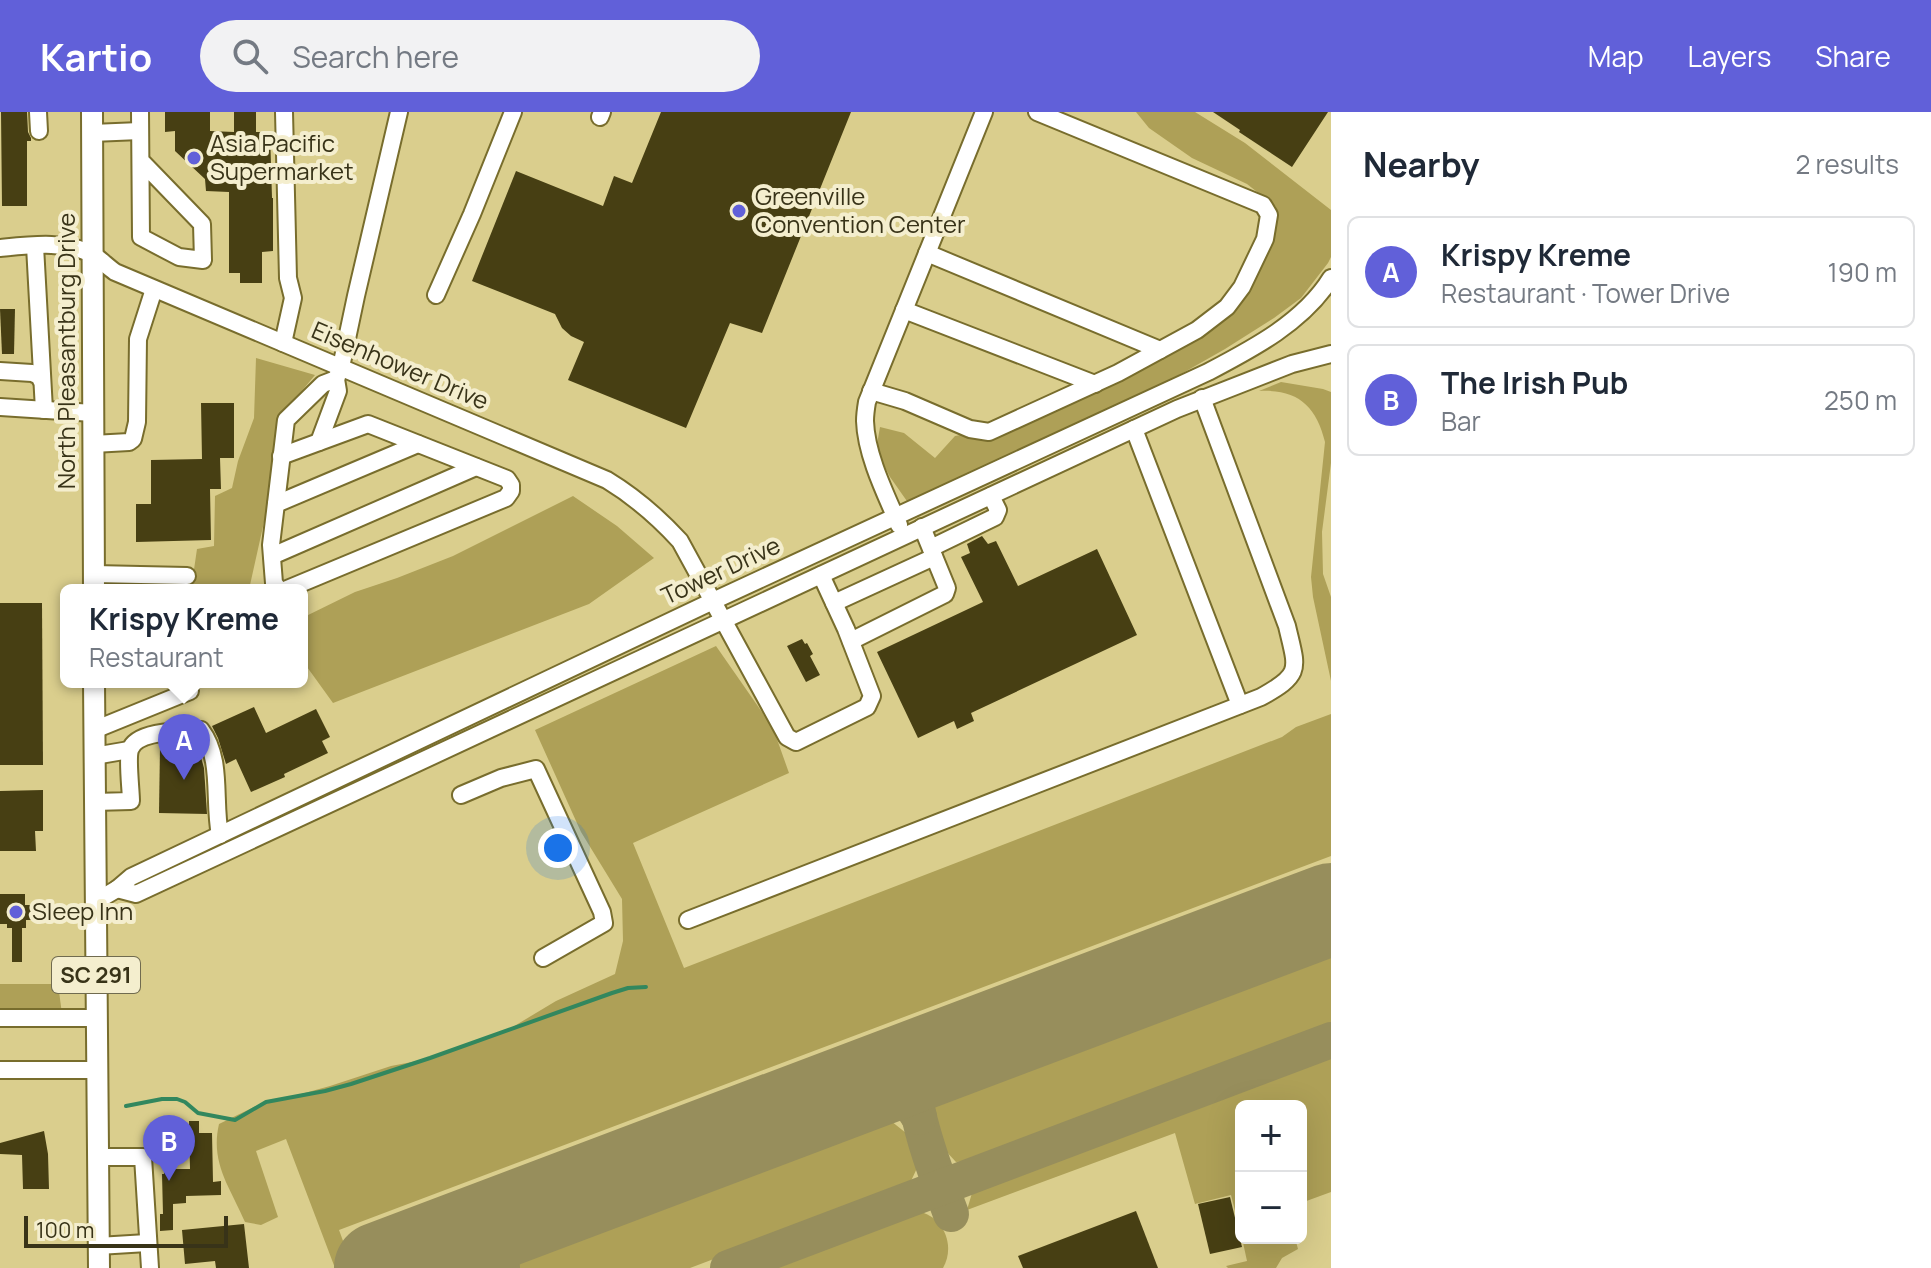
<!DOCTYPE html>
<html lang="en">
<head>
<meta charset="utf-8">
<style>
  body { margin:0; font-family:Manrope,sans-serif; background:#f2f2f3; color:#1f2937 }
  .controls { position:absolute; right:24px; bottom:24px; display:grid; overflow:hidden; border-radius:12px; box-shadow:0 8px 32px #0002 }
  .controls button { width:72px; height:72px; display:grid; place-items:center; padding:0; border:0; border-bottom:2px solid #e0e1e3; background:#fff; color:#1f2937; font:40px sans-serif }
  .scale { position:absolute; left:24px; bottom:20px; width:204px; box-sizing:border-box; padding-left:8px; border:4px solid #383318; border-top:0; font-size:22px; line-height:28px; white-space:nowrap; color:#383318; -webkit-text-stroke:6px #f4eece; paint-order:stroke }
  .you { position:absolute; left:558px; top:736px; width:28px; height:28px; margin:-20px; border:6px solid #fff; border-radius:50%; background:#1a73e8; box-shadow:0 0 0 12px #1a73e833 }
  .badge { display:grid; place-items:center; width:52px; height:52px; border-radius:50%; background:#6160d9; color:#fff; font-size:26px; font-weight:700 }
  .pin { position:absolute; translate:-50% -66px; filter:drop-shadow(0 2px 4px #0008) }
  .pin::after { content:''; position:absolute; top:42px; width:28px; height:24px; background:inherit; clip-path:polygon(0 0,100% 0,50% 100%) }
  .popup { position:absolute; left:60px; top:472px; width:248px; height:104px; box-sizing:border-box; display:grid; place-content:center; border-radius:12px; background:#fff; filter:drop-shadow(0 2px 6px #0005); font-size:26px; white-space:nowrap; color:#747a83 }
  .popup b { font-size:30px; color:#1f2937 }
  .popup::after { content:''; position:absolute; left:50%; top:100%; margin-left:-16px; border:16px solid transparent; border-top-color:#fff }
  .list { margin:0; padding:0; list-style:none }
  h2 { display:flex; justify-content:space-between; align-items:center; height:104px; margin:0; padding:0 32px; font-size:34px }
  h2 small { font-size:26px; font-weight:400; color:#747a83 }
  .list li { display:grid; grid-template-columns:52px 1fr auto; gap:24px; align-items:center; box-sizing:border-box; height:112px; margin:0 16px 16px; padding:0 16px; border:2px solid #e0e1e3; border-radius:12px }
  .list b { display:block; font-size:30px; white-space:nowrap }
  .list p { margin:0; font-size:26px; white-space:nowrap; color:#747a83 }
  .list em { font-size:26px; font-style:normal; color:#747a83 }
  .icon { flex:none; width:44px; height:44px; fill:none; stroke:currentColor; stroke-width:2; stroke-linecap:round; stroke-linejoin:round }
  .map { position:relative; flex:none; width:1331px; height:1156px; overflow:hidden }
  header { display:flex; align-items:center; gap:48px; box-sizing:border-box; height:112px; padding:0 40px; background:#6160d9; color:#fff }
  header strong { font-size:38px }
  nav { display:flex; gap:44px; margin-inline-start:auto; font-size:28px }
  .search { width:560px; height:72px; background:#f2f2f3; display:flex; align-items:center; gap:20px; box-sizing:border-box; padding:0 28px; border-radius:44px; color:#747a83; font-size:30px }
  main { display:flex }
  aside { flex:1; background:#fff }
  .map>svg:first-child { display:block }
  .green { fill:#aea057 }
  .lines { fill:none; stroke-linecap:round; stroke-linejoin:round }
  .stream { stroke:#32875e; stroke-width:4 }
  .taxiway { stroke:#978e5c; stroke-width:36 }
  .runway { stroke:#978e5c; stroke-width:92 }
  .building { fill:#473f13 }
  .minor-casing { stroke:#786d2d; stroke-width:20 }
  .major-casing { stroke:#786d2d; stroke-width:24 }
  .minor { stroke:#fff; stroke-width:16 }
  .major { stroke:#fff; stroke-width:20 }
  .poi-dot { fill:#6160d9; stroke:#f4eece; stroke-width:3 }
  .labels { text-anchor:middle; stroke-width:8; stroke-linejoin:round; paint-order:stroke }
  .shield { fill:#f4eece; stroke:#706b4f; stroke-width:2 }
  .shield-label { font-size:22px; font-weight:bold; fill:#383318 }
  .poi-label { font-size:24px; fill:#383318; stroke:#f4eece; text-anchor:start }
  .street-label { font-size:24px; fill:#383318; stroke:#f4eece }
</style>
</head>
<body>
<header>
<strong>Kartio</strong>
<div class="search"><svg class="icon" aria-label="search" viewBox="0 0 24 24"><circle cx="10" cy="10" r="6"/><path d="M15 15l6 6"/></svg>Search here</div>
<nav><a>Map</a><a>Layers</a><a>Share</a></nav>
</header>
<main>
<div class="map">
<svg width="1331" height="1156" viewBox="0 0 1331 1156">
  <rect width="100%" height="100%" fill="#dace8d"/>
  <g class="green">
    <path d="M1136,0H1195L1245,31L1331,98V145L1328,151L1301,186L1274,206L1225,237L1174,266L1106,300L1039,328L992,354L909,392L890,365L876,338L880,315L904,321L935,346L955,324L993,317L1126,252L1241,182L1273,113L1276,95L1247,72L1192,46L1149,16Z"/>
    <path d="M256,246L315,263L281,304L274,365L250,473V478H191L197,437L214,434L215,384L232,376L238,349L254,306Z"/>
    <path d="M1281,270L1323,277L1331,280V351L1322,420L1323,462L1331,485V569L1313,485L1311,465L1325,330C1316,293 1297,277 1259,279Z"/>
    <path d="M573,384L617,414L654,446L589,492L333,591L302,548V506L355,480L397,466L453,444Z"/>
    <path d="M716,534L773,616L789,661L633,731L684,856L1282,625L1296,615L1331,602V744L339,1118L353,1156H335L286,1027L256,1039L278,1105L261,1113L245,1110C230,1075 210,1051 219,1012L254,995L330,974L391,954L438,945L511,916L556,889L615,862L623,829L622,787L581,720L535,618Z"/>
    <path d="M1331,844V914L979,1048L956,1050C935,1028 935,1022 935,993Z"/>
    <path d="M0,872H58L62,902L0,904Z"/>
    <path d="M1331,944V1080L1301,1091V994H1241V1122L1231,1083L1195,1092L1175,1021L967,1098L972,1081Z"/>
    <path d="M891,1009L911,1025L917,1039L918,1054L911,1069L894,1079L690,1156H515L514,1153Z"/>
    <path d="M912,1099C941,1099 957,1132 943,1156H759Z"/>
    <path d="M1242,1126H1295L1298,1137L1282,1146L1276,1156H1228L1226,1154L1247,1149Z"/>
  </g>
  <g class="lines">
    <path class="stream" d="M126,994L162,987H177L185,990L198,1001L235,1008L266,990L325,979L351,972L430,946L612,881L628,876L646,875"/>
    <g class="taxiway">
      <path d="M1321,801L1331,796"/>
      <path d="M944,943C933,949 922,956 917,969C909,993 941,1075 951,1102"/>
      <path d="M861,974C891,971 904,981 919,1005"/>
      <path d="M395,1156L408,1145"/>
      <path d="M502,1156C499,1125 505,1116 530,1099"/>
      <path d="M728,1156L1331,928"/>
    </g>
    <path class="runway" d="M380,1156L1331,797"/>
  </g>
  <g class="building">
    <path d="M1,0H27L28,20L31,26V29H27V94H2Z"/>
    <path d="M165,0H210V19L234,20V0H256V20H270L272,86H273V139L262,140V171H240V161H229V80L206,79L205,67L175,39V19L165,20Z"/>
    <path d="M661,0H851L762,221L730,211L686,316L568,268L584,230L571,224L562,216L555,202L472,169L516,59L603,94L614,64L632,71Z"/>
    <path d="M1213,0H1328L1292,55L1239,20L1240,18Z"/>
    <path d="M0,197H15L14,242H2Z"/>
    <path d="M201,291H234V346H220L221,377H210L211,428L136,430V392H151V348L202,347Z"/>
    <path d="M982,424L988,432L996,429L1018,474L1097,437L1137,523L971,601L974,609L957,617L954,609L918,626L877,540L983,490L961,445L970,441L967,432Z"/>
    <path d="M0,491H42L43,653H0Z"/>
    <path d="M802,527L805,532L807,531L813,542L810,544L820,563L806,570L787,534Z"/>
    <path d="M254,595L266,621L316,597L330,625L322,629L328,641L284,662L285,665L251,680L236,647L226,652L218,626L212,614Z"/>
    <path d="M160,635H198L204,656L207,702L159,701Z"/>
    <path d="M43,678V719H35L36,739H0V679Z"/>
    <path d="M0,782H25V793H32V808H26V816H22V850H12V816H7V812H0Z"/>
    <path d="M189,1009H199V1021H212L213,1070L221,1069V1083L186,1084V1091L173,1092V1118L160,1119V1102H163L162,1062H164V1057H190Z"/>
    <path d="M44,1019L48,1042L49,1077H23L22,1043L0,1042V1031Z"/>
    <path d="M1230,1085L1242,1135L1210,1142L1198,1092Z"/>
    <path d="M1136,1099L1158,1156H1023L1018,1144Z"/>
    <path d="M244,1112L249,1156H216L215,1149L185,1152L182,1118Z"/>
  </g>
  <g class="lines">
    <g class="minor-casing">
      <g id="minor">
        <path d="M38,0L39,19"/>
        <path d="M140,0L141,125L179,145L203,148L202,112L141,49"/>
        <path d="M600,5L602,0"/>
        <path d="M92,21L140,19"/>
        <path d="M35,134L44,298"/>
        <path d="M0,136C30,133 68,128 95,144C102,149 108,155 115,160L607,368C635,385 658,405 680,429L787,625L796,630L867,595L872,584L846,517L821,463"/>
        <path d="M927,141L1160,238"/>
        <path d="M436,183L472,102L513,0"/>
        <path d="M904,198L1095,272"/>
        <path d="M283,231L293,186L288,166L284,0"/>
        <path d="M0,259L32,261L39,264L41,268"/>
        <path d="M871,279L905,289L970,317L989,320L1118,261L1197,218L1227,195L1242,175L1265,127L1269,103L1263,93L1037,0"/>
        <path d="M0,295L93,301"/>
        <path d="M1134,317L1240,593"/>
        <path d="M319,330L338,279L336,267"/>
        <path d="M93,332L129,330L133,327L137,310L138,227L154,177"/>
        <path d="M281,344L368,312L507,367L511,373V379L506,386L285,478"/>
        <path d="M276,392L418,332"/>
        <path d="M899,413C886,383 866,343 865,309C865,303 866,296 867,290L984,0"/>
        <path d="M931,436L995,405L998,398L991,384"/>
        <path d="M272,444L476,355"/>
        <path d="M94,462L187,464"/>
        <path d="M279,478L274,471L271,433L286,308L323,272L336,267L341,255L356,184L399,0"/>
        <path d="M834,491L934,445"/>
        <path d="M851,529L945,482L947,476L922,415"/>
        <path d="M94,618L190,579"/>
        <path d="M94,644L129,638"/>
        <path d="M461,683L501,666L536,657L602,800L604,811L543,846"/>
        <path d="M94,690L131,689C131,679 127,647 130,638C136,618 184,619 201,618C223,647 213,688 220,723"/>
        <path d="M117,777L136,782L1177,297L1292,252L1331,242"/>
        <path d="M95,790L117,777L131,765L713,489L1208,260C1252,237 1304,210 1331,166"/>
        <path d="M688,808L1261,585C1303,562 1297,557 1287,514L1202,286"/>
        <path d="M0,906H96"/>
        <path d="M0,958H97"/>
        <path d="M98,1045H143L150,1156"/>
        <path d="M98,1134L147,1131"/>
      </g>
    </g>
    <g class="major-casing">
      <g id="major">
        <path d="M92,0L94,478"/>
        <path d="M94,570L99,1156"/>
      </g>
    </g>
    <use href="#minor" class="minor"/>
    <use href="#major" class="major"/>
  </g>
  <g class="poi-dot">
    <circle cx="194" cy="46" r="8"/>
    <circle cx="739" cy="99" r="8"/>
    <circle cx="16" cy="800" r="8"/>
  </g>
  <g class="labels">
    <rect class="shield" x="52" y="845" width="88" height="36" rx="6"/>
    <g class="shield-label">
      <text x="96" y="871">SC 291</text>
    </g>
    <g class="poi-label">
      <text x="210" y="40">Asia Pacific<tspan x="210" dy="28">Supermarket</tspan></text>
      <text x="755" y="93">Greenville<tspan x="755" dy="28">Convention Center</tspan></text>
      <text x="32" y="808">Sleep Inn</text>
    </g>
    <g class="street-label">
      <text transform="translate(67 239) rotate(-90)" y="8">North Pleasantburg Drive</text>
      <text transform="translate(400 254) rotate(23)" y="8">Eisenhower Drive</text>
      <text transform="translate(721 459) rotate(-25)" y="8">Tower Drive</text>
    </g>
  </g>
</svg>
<div class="controls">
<button>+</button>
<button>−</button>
</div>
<div class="scale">100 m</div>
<div class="you"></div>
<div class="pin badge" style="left:184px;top:668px">A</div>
<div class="popup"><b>Krispy Kreme</b>Restaurant</div>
<div class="pin badge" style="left:169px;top:1069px">B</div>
</div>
<aside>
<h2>Nearby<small>2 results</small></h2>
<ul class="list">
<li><span class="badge">A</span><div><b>Krispy Kreme</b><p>Restaurant · Tower Drive</p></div><em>190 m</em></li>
<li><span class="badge">B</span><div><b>The Irish Pub</b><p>Bar</p></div><em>250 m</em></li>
</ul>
</aside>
</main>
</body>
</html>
